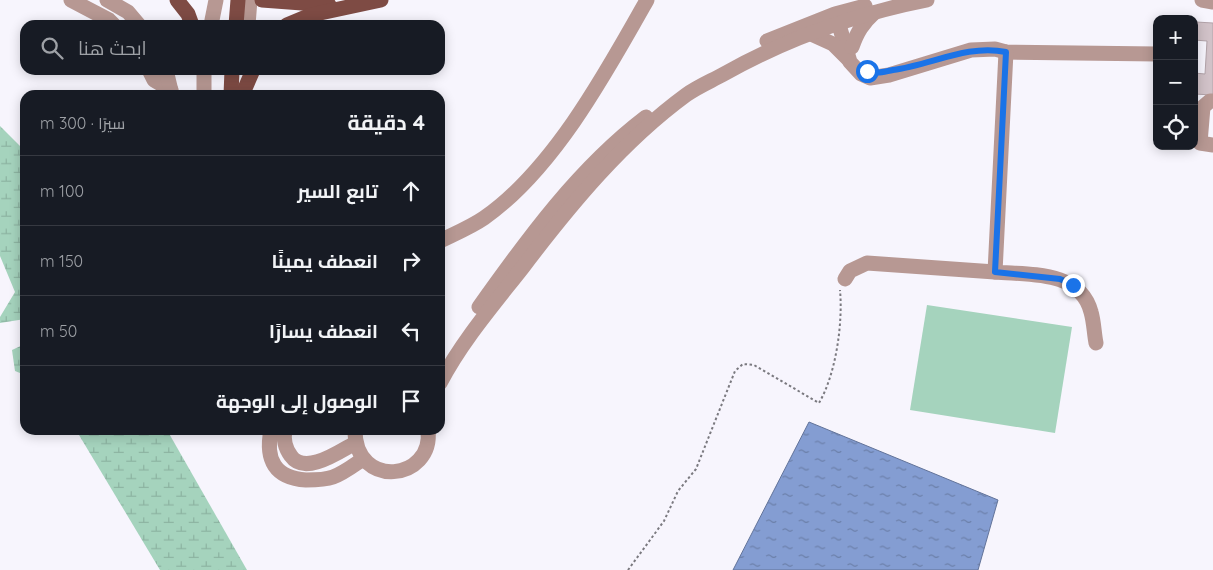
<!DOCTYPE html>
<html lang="ar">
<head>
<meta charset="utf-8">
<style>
  body { margin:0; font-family:Quicksand,Cairo,sans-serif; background:#20242c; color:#f1f3f6; direction:rtl }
  .controls { position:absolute; right:15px; top:15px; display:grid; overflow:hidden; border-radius:10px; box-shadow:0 2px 12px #0003 }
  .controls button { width:45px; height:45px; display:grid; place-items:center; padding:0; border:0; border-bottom:1px solid #363941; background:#171b24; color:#f1f3f6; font:25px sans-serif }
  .stop { position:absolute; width:15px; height:15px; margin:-11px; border:4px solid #1a73e8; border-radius:50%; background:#fff }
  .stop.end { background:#1a73e8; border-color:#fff; box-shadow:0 1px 5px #0008 }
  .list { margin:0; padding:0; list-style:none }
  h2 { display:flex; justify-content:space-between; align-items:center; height:65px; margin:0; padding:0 20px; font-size:21px }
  h2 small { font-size:16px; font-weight:400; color:#9ea1a6 }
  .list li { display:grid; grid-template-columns:32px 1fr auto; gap:15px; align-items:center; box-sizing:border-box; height:70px; padding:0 20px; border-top:1px solid #363941 }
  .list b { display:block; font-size:19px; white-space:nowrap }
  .list em { font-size:16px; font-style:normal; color:#9ea1a6 }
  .icon { flex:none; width:28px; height:28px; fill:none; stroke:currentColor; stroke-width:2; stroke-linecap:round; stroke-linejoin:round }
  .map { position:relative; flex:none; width:1213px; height:570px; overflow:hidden; direction:ltr }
  .search { position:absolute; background:#171b24; box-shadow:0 2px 12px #0003; left:20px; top:20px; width:425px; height:55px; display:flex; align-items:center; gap:12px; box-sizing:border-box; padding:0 18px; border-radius:15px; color:#9ea1a6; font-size:19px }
  .panel { position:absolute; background:#171b24; box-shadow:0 2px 12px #0003; left:20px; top:90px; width:425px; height:345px; border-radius:15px; direction:rtl }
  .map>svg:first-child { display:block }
  .wetland { fill:url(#wetland-marsh) }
  .park { fill:#a5d3bd }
  .water { fill:url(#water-ripples); stroke:#627399 }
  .building { fill:#d1c2c8; stroke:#b2a3a9 }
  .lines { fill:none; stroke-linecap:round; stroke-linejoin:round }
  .path { stroke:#7a797f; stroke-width:2; stroke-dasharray:2.5 2.5; stroke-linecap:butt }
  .minor { stroke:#b79893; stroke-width:15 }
  .major { stroke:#7e4b44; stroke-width:15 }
  .route { stroke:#1a73e8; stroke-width:6 }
</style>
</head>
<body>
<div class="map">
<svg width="1213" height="570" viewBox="0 0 1213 570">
  <defs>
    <pattern id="wetland-marsh" width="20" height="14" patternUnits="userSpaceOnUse" patternTransform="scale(1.25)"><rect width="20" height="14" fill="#a5d3bd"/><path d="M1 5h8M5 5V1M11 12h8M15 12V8" fill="none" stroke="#8db4a2"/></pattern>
    <pattern id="water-ripples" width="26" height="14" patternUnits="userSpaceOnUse" patternTransform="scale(1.25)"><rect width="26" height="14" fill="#849dd2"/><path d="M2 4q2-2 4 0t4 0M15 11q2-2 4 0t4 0" fill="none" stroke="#6b7fa9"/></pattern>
  </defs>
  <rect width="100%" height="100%" fill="#f7f5fd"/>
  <g class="wetland">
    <path d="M0,126L25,151V319L0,323V317L15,292L0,256Z"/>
    <path d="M25,344V375L15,371L12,350Z"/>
    <path d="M76,430H167L247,570H160Z"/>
  </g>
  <path class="park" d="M927,305L1072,327L1055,433L910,410Z"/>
  <path class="water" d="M809,422L998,500L978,570H733Z"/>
  <path class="building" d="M1196,22L1213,23V95L1194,94V73L1205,74L1207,41L1194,40Z"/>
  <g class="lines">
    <path class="path" d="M628,570L664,521L678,491L696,469L735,371L743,364L754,365L819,403C836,374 843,323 840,290"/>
    <g class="minor">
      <path d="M71,0L109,20L114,25"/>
      <path d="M107,0L128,12L139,25"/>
      <path d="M1202,0L1213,2"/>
      <path d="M836,15L850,62L861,74L870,78L889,75L971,50L995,49L1006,52L1157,54"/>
      <path d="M211,25L216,0"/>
      <path d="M248,25L250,0"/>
      <path d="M811,34L833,44L848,59"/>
      <path d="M767,41L835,14L865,6"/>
      <path d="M852,47C857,32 863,23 874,13"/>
      <path d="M1006,52L995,272C1029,275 1080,270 1091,312C1094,322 1094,333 1096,343"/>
      <path d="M149,70L154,80L171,90"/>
      <path d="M166,70L172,95"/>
      <path d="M204,95V70"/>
      <path d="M1213,101H1210L1203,107L1200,143L1213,145"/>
      <path d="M440,241C454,234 471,227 484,218C553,170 606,73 647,0"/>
      <path d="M845,279L850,271L867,263L995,272"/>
      <path d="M479,307C528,238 579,168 646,117"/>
      <path d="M440,383C462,341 494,304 523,267C571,204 622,142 686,95C697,87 711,81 722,75C786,39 856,14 927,0"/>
      <path d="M271,430C265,460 275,478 306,480C315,480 325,480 333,477C344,473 354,465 363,459"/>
      <path d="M285,430C283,440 285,448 291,456C305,476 340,451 355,443"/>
      <path d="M355,430C355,490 434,481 428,430"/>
    </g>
    <g class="major">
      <path d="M177,0L188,14L192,25"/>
      <path d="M262,0L329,5"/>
      <path d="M236,25L238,0"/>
      <path d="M287,25L311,15L381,0"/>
      <path d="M243,93L253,70"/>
      <path d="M231,95L232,70"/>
    </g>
  </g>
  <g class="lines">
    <path class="route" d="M867,71C876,74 884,72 893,70C931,65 967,44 1006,52L995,272L1060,279L1073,285"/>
  </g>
</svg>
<div class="controls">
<button>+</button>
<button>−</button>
<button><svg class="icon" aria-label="locate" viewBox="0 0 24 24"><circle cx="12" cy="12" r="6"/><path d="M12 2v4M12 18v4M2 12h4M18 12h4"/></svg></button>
</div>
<div class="stop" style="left:867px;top:71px"></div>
<div class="stop end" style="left:1073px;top:285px"></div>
<div class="search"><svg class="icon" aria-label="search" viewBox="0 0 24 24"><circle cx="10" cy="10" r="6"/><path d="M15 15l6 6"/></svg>ابحث هنا</div>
<section class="panel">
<h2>4 دقيقة<small>سيرًا · 300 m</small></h2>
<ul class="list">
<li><svg class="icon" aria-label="ahead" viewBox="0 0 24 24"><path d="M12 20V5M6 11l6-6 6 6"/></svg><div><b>تابع السير</b></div><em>100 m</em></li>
<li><svg class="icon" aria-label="right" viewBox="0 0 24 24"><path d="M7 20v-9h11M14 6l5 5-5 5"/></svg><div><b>انعطف يمينًا</b></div><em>150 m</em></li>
<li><svg class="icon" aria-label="left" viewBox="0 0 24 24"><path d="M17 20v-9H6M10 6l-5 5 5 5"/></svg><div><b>انعطف يسارًا</b></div><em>50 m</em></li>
<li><svg class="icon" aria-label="arrive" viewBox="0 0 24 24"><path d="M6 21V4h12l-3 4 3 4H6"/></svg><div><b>الوصول إلى الوجهة</b></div></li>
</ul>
</section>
</div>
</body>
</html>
